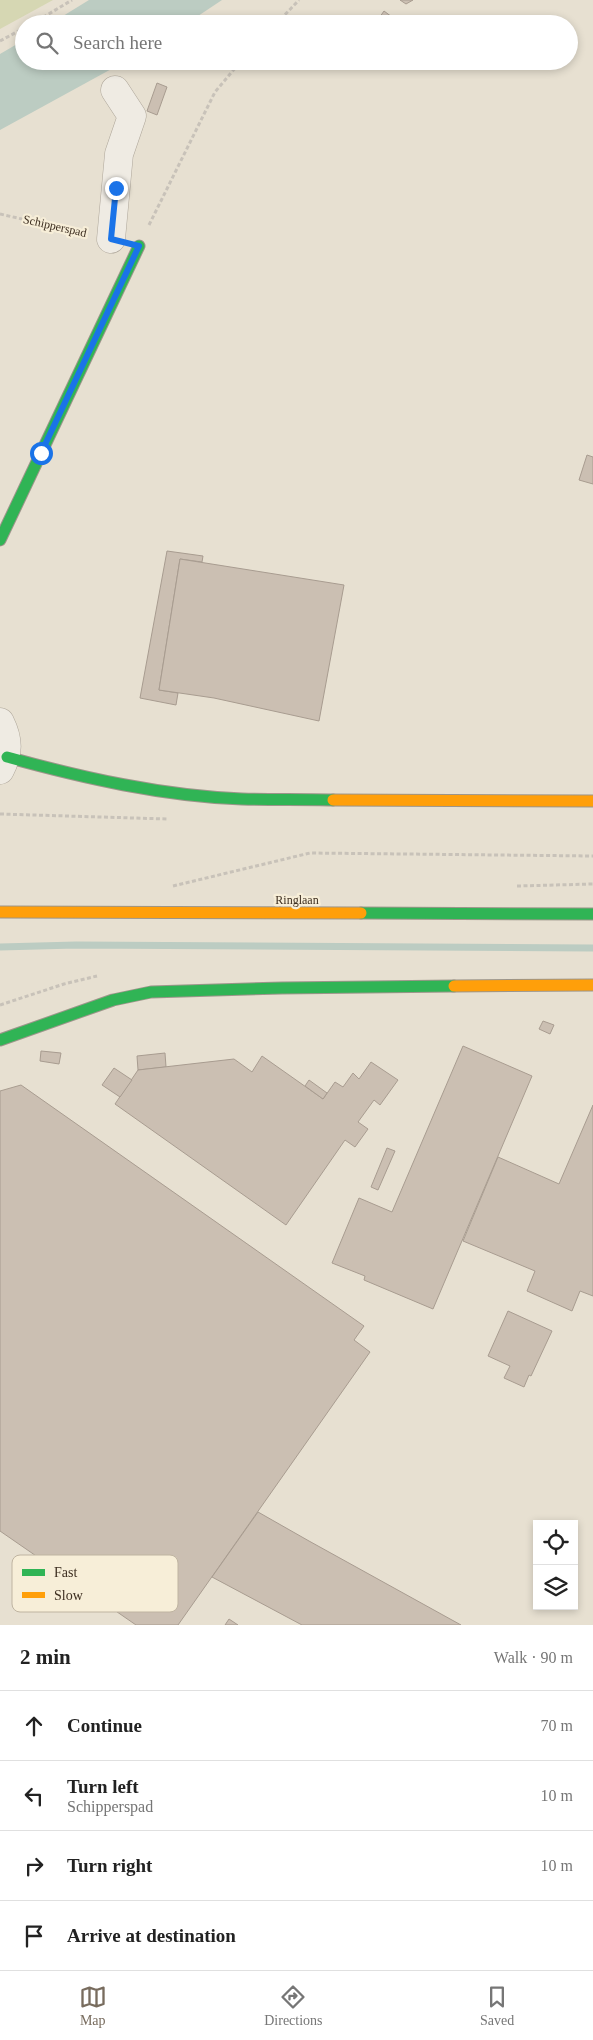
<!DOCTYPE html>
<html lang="en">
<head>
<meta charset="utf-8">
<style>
  body { margin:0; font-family:Georgia,serif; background:#f2f2f2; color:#222 }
  .controls { position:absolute; right:15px; bottom:15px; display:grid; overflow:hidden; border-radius:0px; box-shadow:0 2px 8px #0003 }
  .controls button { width:45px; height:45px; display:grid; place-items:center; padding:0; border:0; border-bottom:1px solid #e0e0e0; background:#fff; color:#222; font:25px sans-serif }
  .stop { position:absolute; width:15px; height:15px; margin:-11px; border:4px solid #1a73e8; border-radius:50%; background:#fff }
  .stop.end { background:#1a73e8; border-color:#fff; box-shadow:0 1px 5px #0008 }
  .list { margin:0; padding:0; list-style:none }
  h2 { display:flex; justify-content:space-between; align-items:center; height:65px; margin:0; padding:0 20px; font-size:21px }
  h2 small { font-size:16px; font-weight:400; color:#767676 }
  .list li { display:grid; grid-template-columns:32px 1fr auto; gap:15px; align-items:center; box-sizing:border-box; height:70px; padding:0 20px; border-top:1px solid #e0e0e0 }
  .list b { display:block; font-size:19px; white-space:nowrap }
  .list p { margin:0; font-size:16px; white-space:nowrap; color:#767676 }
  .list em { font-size:16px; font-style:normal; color:#767676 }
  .icon { flex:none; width:28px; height:28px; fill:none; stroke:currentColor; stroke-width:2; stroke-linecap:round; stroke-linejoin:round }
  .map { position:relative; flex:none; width:593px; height:1625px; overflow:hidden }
  .search { position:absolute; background:#fff; box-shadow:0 2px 8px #0003; left:15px; right:15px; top:15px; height:55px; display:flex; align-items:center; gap:12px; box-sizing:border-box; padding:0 18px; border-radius:28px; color:#767676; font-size:19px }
  .sheet { height:345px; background:#fff }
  nav { display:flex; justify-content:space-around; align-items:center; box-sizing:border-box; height:70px; border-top:1px solid #e0e0e0; background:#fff; font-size:14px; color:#767676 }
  nav a { display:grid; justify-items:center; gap:2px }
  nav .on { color:#786c5e }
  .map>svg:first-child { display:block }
  .green { fill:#d6d7b3 }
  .water { fill:#bcccc2 }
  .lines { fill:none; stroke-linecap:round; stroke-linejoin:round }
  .stream { stroke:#bcccc2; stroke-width:7 }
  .building { fill:#cbbfb2; stroke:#a89c90 }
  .street-casing { stroke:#ada599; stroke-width:29 }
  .fast-casing { stroke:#9c958a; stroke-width:13 }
  .slow-casing { stroke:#9c958a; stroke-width:13 }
  .path { stroke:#c8c2b9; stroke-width:3; stroke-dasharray:4 2.5; stroke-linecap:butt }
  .street { stroke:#efebe3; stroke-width:28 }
  .fast { stroke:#30b455; stroke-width:11 }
  .slow { stroke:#ff9f0a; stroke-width:11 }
  .route { stroke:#1a73e8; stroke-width:6 }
  .labels { text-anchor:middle; stroke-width:4.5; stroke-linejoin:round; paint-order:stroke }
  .street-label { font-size:12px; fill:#3d2e20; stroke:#f7eed8 }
  .key { fill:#f7eed8; stroke:#bfb4a1; stroke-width:1 }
  .key-label { font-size:14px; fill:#3d2e20 }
</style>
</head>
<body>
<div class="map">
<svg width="593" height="1625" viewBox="0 0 593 1625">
  <rect width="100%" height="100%" fill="#e7e0d1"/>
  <path class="green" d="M0,0H53L0,29Z"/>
  <g class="water">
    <path d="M89,0H222L186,24H50Z"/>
    <path d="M24,40V61H126L0,130V54Z"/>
  </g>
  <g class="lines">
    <path class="stream" d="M0,947L76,945L593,948"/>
  </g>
  <g class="building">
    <path d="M400,0H413L406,4Z"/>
    <path d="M384,11L392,17L386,24H375Z"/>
    <path d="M157,83L167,87L157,115L147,111Z"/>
    <path d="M587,455L593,457V484L579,480Z"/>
    <path d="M167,551L203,556L202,562L180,559L159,690L178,693L176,705L140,698Z"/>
    <path d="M180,559L344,585L319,721L214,698L159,690Z"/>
    <path d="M543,1021L554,1025L550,1034L539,1029Z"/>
    <path d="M463,1046L532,1076L433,1309L364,1280L365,1276L332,1263L359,1198L392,1212Z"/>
    <path d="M41,1051L61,1053L59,1064L40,1061Z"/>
    <path d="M165,1053L166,1067L138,1070L137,1056Z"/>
    <path d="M262,1056L323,1099L335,1082L343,1087L353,1073L359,1079L371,1062L398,1080L380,1105L374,1100L358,1122L368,1129L355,1147L345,1140L286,1225L115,1104L138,1070L234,1059L252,1072Z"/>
    <path d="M114,1068L132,1080L120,1097L102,1085Z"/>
    <path d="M309,1080L327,1093L323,1099L305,1086Z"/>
    <path d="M21,1085L364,1326L354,1340L370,1352L178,1625H136L0,1531V1091Z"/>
    <path d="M593,1105V1296L580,1291L572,1311L527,1291L535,1271L463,1241L498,1157L559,1184Z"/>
    <path d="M387,1148L395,1151L378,1190L371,1187Z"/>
    <path d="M508,1311L552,1331L531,1376L529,1375L524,1387L504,1378L510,1366L488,1356Z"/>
    <path d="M258,1512L309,1541L461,1625H302L212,1577Z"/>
    <path d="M229,1619L238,1625H225Z"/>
  </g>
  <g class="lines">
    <g class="street-casing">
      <g id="street">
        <path d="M111,239L119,154L132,116L115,90"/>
        <path d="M0,722C9,740 9,753 0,770"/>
      </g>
    </g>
    <g class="fast-casing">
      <g id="fast">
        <path d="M0,540L139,246"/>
        <path d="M7,757C83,778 163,796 242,799C272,800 303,799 333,800"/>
        <path d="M361,913L593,914"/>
        <path d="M0,1040L113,1000L151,992L282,988L454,986"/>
      </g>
    </g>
    <g class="slow-casing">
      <g id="slow">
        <path d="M333,800L593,801"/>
        <path d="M0,912L361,913"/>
        <path d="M454,986L593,985"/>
      </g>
    </g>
    <g class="path">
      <path d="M32,24L72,0"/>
      <path d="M276,24L299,0"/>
      <path d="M0,41L24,28"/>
      <path d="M0,214L87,234"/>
      <path d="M149,225L215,92L241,61"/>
      <path d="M0,814L167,819"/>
      <path d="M173,886L310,853L593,856"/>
      <path d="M517,886L593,884"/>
      <path d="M0,1005L64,984L97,976"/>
    </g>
    <use href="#street" class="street"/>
    <use href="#fast" class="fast"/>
    <use href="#slow" class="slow"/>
  </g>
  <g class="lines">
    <path class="route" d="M41,453L139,246L111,239L116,188"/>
  </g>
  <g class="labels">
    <g class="street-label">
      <text transform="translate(55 226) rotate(13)" y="4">Schipperspad</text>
      <text x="297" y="904">Ringlaan</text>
    </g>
  </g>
  <rect x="12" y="1555" width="166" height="57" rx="8" class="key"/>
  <rect x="22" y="1569" width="23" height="7" fill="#30b455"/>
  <rect x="22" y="1592" width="23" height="6" fill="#ff9f0a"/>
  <g class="key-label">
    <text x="54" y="1577">Fast</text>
    <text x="54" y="1600">Slow</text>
  </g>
</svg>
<div class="controls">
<button><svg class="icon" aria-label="locate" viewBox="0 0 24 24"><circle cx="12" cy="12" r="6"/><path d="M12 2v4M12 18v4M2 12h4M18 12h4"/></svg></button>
<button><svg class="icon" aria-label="layers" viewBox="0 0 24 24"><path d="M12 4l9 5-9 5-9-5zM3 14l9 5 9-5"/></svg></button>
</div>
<div class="stop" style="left:41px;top:453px"></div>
<div class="stop end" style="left:116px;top:188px"></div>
<div class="search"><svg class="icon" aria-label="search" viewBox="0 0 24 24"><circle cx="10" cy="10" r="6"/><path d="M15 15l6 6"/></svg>Search here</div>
</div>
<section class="sheet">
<h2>2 min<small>Walk · 90 m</small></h2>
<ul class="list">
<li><svg class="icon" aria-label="ahead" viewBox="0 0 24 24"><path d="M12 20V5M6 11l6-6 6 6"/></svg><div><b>Continue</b></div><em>70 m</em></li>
<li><svg class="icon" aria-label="left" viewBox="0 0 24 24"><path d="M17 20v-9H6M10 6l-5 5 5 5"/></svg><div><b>Turn left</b><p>Schipperspad</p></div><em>10 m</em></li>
<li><svg class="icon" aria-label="right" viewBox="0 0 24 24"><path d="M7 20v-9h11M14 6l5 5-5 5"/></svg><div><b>Turn right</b></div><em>10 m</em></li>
<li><svg class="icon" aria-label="arrive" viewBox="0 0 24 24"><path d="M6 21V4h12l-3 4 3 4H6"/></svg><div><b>Arrive at destination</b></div></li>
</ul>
</section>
<nav>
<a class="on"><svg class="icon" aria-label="map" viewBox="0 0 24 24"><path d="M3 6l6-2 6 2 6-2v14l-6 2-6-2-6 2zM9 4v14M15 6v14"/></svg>Map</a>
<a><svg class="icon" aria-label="directions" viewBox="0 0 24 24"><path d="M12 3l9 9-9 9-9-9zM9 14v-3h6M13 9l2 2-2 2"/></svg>Directions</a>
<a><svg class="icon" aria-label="saved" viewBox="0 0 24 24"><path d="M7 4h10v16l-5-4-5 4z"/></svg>Saved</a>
</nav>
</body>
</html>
